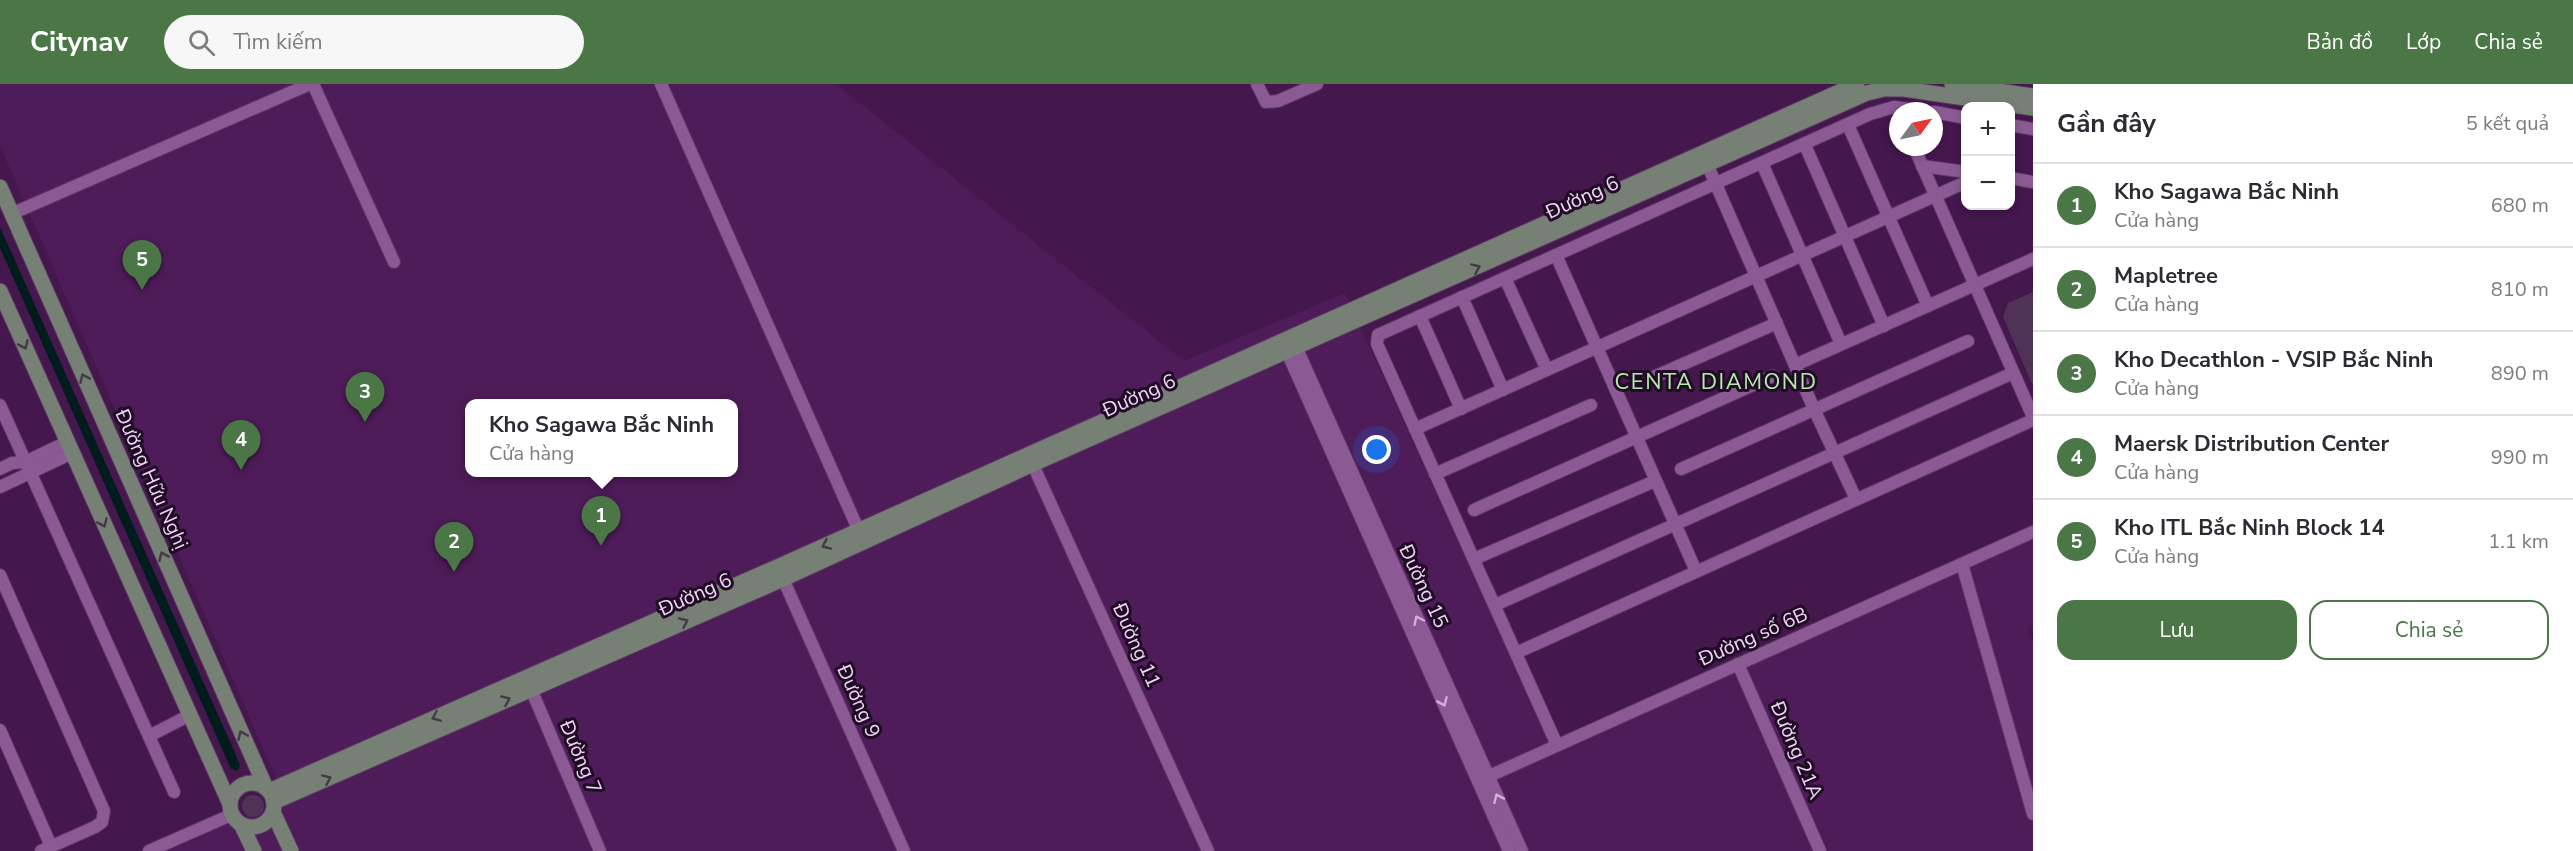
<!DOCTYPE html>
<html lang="vi">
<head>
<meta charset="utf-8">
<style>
  body { margin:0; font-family:"Nunito Sans",sans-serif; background:#f7f7f7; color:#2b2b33 }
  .controls { position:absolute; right:18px; top:18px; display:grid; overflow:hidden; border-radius:12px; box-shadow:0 3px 9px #0003 }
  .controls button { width:54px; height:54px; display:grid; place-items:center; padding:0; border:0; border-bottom:2px solid #e1e1e2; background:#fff; color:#2b2b33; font:30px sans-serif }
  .compass { position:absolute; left:1889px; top:18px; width:54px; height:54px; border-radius:50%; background:#fff; box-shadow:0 3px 9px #0003; rotate:57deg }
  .you { position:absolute; left:1377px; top:366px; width:21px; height:21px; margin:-15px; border:4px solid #fff; border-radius:50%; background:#1a73e8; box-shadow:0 0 0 9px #1a73e833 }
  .badge { display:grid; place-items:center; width:39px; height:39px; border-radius:50%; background:#4b7646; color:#fff; font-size:20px; font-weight:700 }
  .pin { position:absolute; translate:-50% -50px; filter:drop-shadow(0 2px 3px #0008) }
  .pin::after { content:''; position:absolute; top:32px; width:21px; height:18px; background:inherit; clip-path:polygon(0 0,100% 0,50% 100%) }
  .popup { position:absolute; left:465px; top:315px; width:273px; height:78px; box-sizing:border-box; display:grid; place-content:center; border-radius:12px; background:#fff; filter:drop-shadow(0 2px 4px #0005); font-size:20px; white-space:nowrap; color:#7c7c81 }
  .popup b { font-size:22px; color:#2b2b33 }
  .popup::after { content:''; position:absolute; left:50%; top:100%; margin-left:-12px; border:12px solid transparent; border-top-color:#fff }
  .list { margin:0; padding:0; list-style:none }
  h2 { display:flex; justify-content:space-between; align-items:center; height:78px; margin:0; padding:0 24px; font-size:26px }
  h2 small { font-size:20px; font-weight:400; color:#7c7c81 }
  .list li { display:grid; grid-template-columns:39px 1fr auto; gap:18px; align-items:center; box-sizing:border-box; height:84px; padding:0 24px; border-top:2px solid #e1e1e2 }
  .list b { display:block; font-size:22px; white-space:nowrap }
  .list p { margin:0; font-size:20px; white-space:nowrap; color:#7c7c81 }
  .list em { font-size:20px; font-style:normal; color:#7c7c81 }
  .actions { display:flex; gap:12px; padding:18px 24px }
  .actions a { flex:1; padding:14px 0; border:2px solid #4b7646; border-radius:18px; text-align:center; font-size:21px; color:#4b7646 }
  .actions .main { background:#4b7646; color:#fff }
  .icon { flex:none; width:33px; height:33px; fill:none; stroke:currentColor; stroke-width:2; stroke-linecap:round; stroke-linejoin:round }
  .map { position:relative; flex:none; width:2033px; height:767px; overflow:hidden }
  header { display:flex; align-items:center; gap:36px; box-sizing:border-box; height:84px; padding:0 30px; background:#4b7646; color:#fff }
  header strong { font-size:28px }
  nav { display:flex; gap:33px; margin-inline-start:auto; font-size:21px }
  .search { width:420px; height:54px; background:#f7f7f7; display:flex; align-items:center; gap:15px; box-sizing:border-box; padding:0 21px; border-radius:33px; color:#7c7c81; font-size:22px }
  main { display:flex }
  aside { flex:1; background:#fff }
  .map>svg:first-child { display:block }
  .built { fill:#4f1c5a; fill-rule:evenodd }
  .green { fill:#503257 }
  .water { fill:#001c1d }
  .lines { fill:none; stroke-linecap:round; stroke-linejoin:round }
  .minor-casing { stroke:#5d3765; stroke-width:14 }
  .major-casing { stroke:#5d3765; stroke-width:17 }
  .minor { stroke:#8b5a95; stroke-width:12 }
  .major { stroke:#778075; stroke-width:15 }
  .oneway { stroke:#433b45 }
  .oneway2 { stroke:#d2b0d9 }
  .labels { text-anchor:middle; stroke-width:6; stroke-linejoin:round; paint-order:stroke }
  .street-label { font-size:20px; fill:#f0d5f6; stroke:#200d25 }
  .quarter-label { font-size:22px; letter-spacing:1.5px; fill:#b6eaab; stroke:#200d25 }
</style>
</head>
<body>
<header>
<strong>Citynav</strong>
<div class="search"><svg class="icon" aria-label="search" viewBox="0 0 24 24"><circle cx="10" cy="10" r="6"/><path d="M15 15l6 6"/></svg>Tìm kiếm</div>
<nav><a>Bản đồ</a><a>Lớp</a><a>Chia sẻ</a></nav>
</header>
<main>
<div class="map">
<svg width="2033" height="767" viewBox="0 0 2033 767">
  <rect width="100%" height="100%" fill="#44174d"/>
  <path class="built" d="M0,0H836L1184,277L1345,209L1552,665L2033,451V543L2028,545L2033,558V767H168L285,715L0,62ZM469,320H733V388H469Z"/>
  <g class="green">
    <path d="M2033,208V302L2003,233L2008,219Z"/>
    <circle cx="253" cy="722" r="11"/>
  </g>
  <path class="water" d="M0,143L235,669L240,682L237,687L231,685L0,164Z"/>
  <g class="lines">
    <g class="minor-casing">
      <g id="minor">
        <path d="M313,0L394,178"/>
        <path d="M661,0L862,454"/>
        <path d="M1257,0L1266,18L1278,17L1317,0"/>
        <path d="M1934,28L1966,34"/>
        <path d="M1848,41L1928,222"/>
        <path d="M2010,41L2033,45"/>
        <path d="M1805,61L1884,242"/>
        <path d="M1914,63L2033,333"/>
        <path d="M1704,73L1814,325L1856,415"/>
        <path d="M1762,79L1841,260"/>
        <path d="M1922,82L1966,88"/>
        <path d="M2010,94L2033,98"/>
        <path d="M11,130L310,0"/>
        <path d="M1556,171L1696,487"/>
        <path d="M1505,194L1547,286"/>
        <path d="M1462,213L1503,306"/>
        <path d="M1420,232L1461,325"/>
        <path d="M1293,256L1522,767"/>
        <path d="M1283,259L1509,767"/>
        <path d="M1795,281L2033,175"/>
        <path d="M1642,298L1777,239"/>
        <path d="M0,321L174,708"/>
        <path d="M1415,345L1966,98"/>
        <path d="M1029,372L1208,767"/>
        <path d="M0,385L12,379L25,378L67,358"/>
        <path d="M1681,385L1968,257"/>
        <path d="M1435,390L1591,321"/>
        <path d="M0,403L72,369"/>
        <path d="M1474,426L1773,292"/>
        <path d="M1474,475L1655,397"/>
        <path d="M1962,480L2033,730"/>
        <path d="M780,488L904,767"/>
        <path d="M0,491L104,727L102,738L95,743L41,767"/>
        <path d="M1495,521L2013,289"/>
        <path d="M1516,569L2033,336"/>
        <path d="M1738,580L1820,767"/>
        <path d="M528,598L600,767"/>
        <path d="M0,646L51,762"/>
        <path d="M149,652L190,631"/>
        <path d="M1557,661L1377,260L1378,251L1870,30L1894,23L1925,27"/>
        <path d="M1478,697L2033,448"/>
        <path d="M149,767L231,731"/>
      </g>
    </g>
    <g class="major-casing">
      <g id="major">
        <path d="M1952,0L2033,12"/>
        <path d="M0,103L266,704"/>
        <path d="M0,207L229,718"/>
        <circle cx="252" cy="721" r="22"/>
        <path d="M269,707L777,483L1857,0"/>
        <path d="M274,718L783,495L1033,380L1867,9L1884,5H1904L2033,24"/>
        <path d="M273,728L291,767"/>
        <path d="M242,742L254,767"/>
      </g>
    </g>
    <use href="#minor" class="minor"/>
    <use href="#major" class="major"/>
  </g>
  <defs><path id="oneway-chevron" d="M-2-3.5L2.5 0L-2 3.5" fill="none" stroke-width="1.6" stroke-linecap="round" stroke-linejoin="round" transform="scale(1.5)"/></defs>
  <g class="oneway">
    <use href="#oneway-chevron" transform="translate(1476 184) rotate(-24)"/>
    <use href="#oneway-chevron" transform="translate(24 261) rotate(66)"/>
    <use href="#oneway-chevron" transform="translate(84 294) rotate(-114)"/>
    <use href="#oneway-chevron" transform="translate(103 439) rotate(66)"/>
    <use href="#oneway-chevron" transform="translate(826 461) rotate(156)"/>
    <use href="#oneway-chevron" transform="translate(163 472) rotate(-114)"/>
    <use href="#oneway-chevron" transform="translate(684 538) rotate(-24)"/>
    <use href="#oneway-chevron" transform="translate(506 616) rotate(-24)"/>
    <use href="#oneway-chevron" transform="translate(436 633) rotate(157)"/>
    <use href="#oneway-chevron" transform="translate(242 651) rotate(-114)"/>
    <use href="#oneway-chevron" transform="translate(327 695) rotate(-24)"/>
  </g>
  <g class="oneway2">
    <use href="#oneway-chevron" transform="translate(1418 536) rotate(-115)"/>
    <use href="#oneway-chevron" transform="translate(1443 618) rotate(66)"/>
    <use href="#oneway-chevron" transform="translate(1498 714) rotate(-114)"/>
  </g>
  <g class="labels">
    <g class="street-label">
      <text transform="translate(1582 113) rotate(-24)" y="7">Đường 6</text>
      <text transform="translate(1139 311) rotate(-24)" y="7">Đường 6</text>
      <text transform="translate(152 395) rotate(66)" y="7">Đường Hữu Nghị</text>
      <text transform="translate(1424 502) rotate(65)" y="7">Đường 15</text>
      <text transform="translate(695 510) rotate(-24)" y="7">Đường 6</text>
      <text transform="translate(1753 552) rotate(-24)" y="7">Đường số 6B</text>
      <text transform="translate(1137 561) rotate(66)" y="7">Đường 11</text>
      <text transform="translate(859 617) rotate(66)" y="7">Đường 9</text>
      <text transform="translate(1797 666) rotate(67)" y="7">Đường 21A</text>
      <text transform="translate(581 673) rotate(67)" y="7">Đường 7</text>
    </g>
    <g class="quarter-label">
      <text x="1716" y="305">CENTA DIAMOND</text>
    </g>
  </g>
</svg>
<div class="controls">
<button>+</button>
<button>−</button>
</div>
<svg class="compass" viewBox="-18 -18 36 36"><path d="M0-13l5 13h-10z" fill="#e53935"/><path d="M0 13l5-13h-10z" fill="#7c7c81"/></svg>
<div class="you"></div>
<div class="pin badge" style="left:601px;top:462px">1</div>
<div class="popup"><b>Kho Sagawa Bắc Ninh</b>Cửa hàng</div>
<div class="pin badge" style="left:454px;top:488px">2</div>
<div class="pin badge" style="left:365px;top:338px">3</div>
<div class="pin badge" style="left:241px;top:386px">4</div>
<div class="pin badge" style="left:142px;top:206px">5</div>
</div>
<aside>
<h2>Gần đây<small>5 kết quả</small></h2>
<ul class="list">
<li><span class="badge">1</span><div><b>Kho Sagawa Bắc Ninh</b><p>Cửa hàng</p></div><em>680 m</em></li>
<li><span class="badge">2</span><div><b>Mapletree</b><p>Cửa hàng</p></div><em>810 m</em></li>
<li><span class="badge">3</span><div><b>Kho Decathlon - VSIP Bắc Ninh</b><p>Cửa hàng</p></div><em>890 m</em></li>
<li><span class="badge">4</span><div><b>Maersk Distribution Center</b><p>Cửa hàng</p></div><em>990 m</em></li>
<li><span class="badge">5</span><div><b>Kho ITL Bắc Ninh Block 14</b><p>Cửa hàng</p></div><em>1.1 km</em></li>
</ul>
<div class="actions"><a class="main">Lưu</a><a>Chia sẻ</a></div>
</aside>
</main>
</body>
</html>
